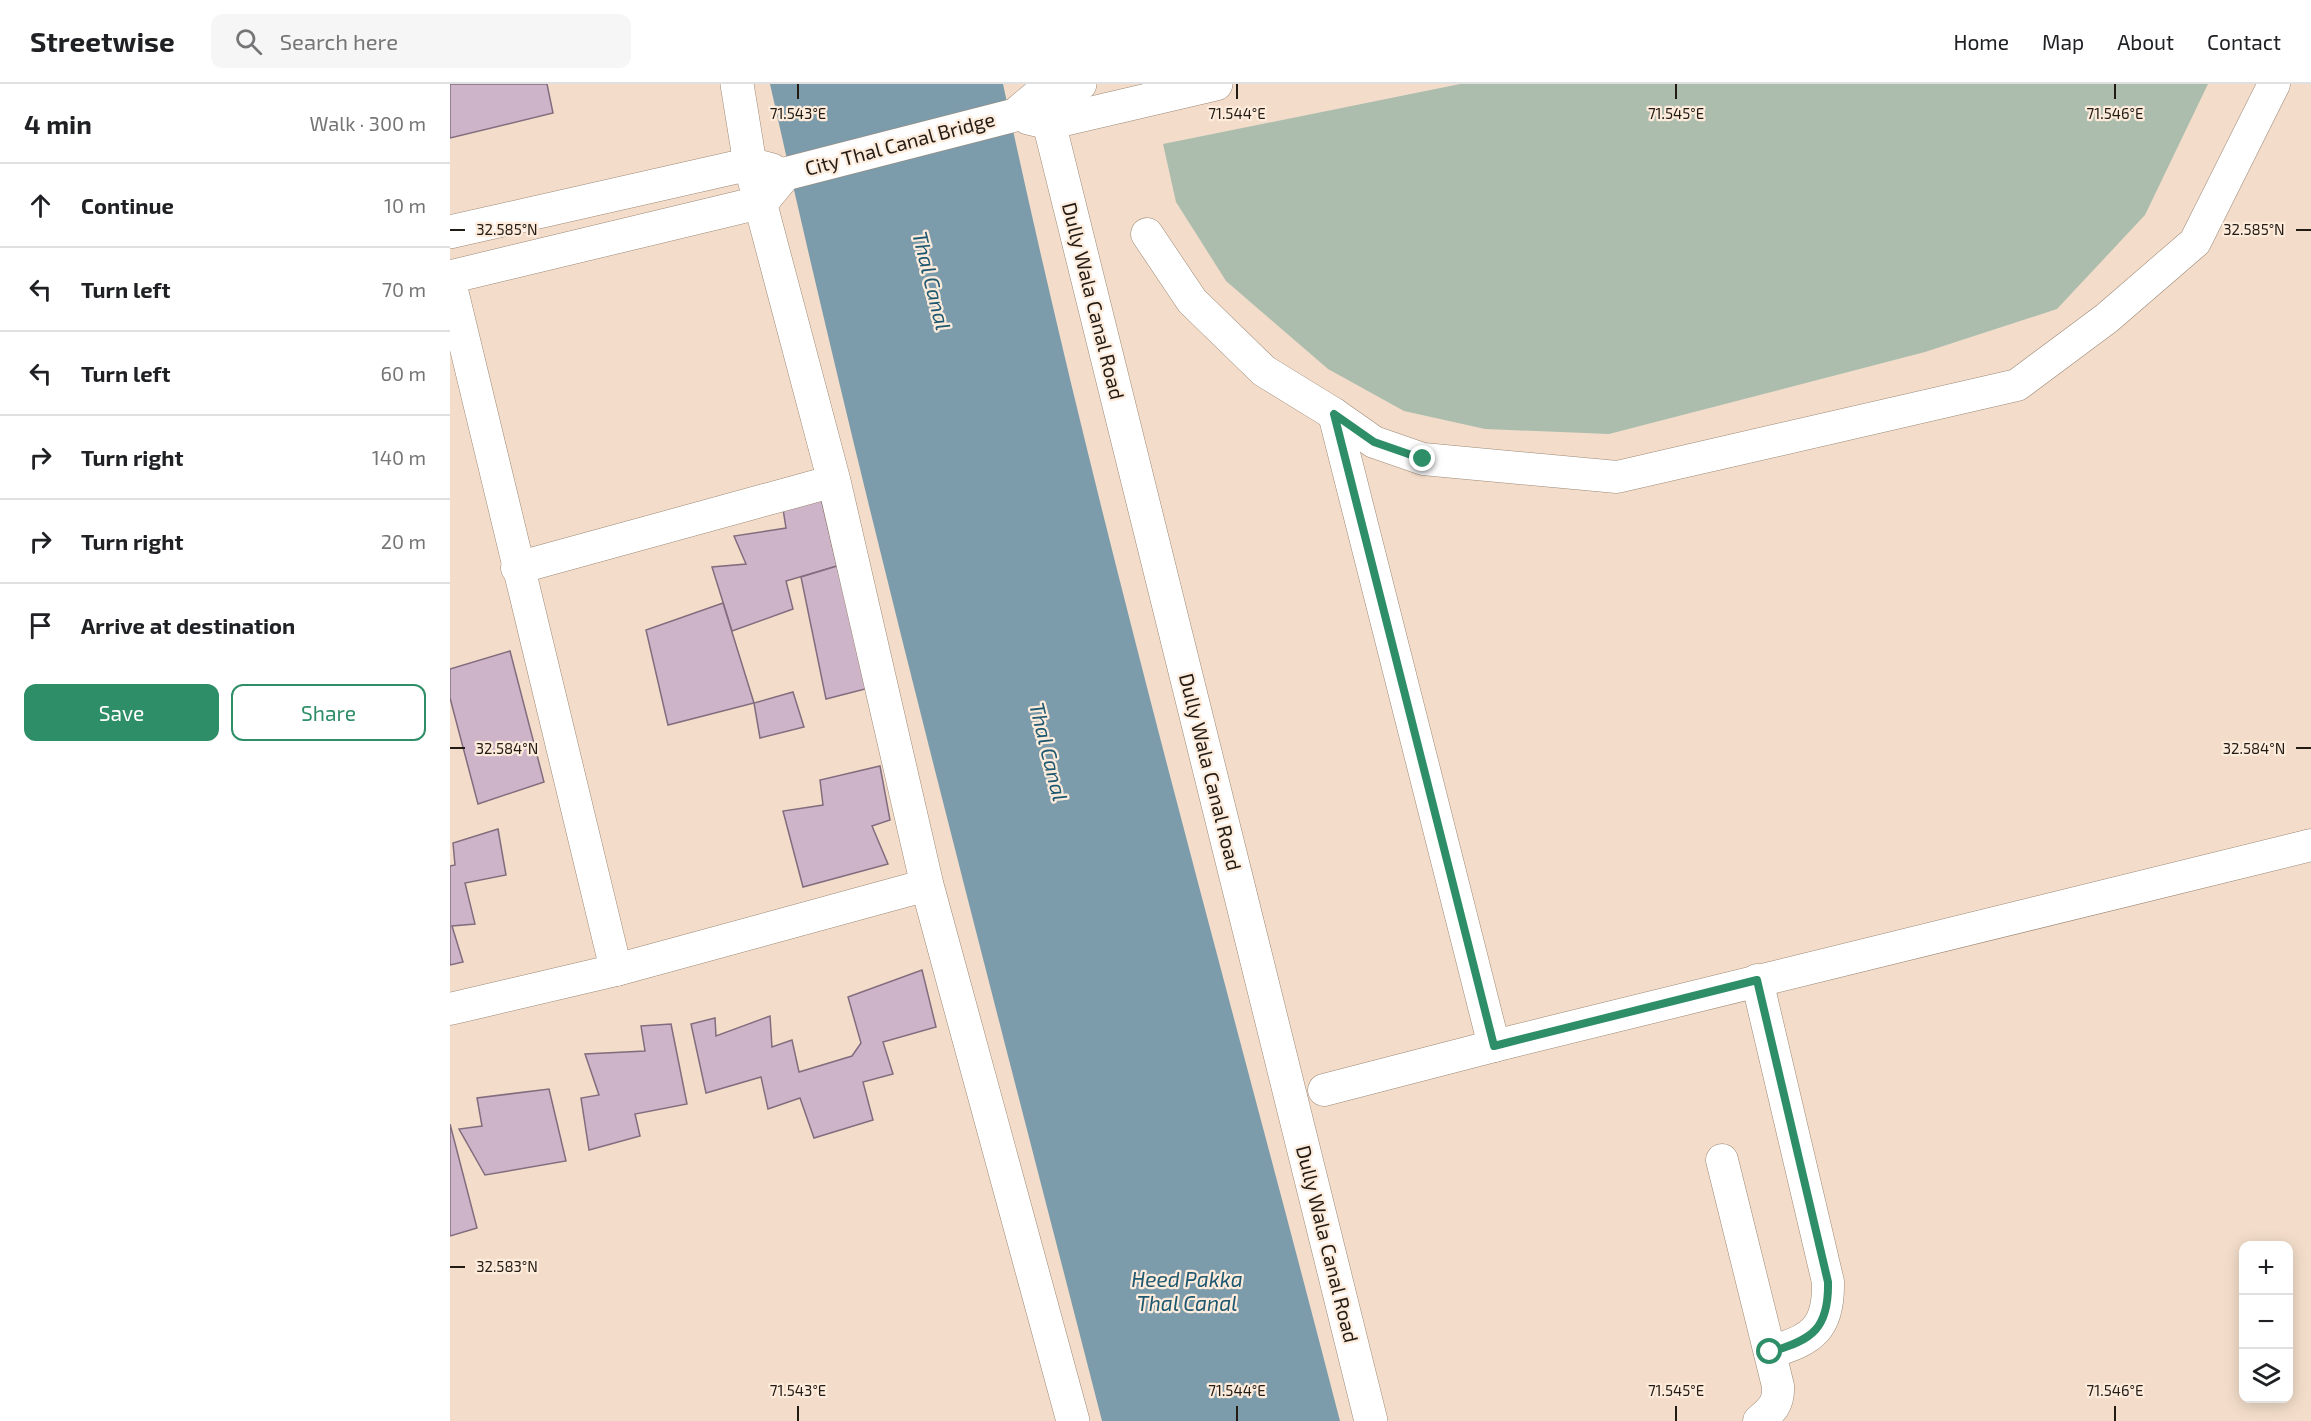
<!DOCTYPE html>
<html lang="en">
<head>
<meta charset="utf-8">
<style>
  body { margin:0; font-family:"Exo 2",sans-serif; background:#f6f6f6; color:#202124 }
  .controls { position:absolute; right:18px; bottom:18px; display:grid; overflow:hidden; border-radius:12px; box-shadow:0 3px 15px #0003 }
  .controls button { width:54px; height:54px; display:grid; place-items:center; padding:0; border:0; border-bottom:2px solid #e0e0e0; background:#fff; color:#202124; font:30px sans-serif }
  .stop { position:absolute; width:18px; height:18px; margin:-14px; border:4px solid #2e8e67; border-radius:50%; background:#fff }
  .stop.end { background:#2e8e67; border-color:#fff; box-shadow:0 2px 6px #0008 }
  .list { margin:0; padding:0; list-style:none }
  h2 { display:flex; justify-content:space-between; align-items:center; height:78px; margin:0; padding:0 24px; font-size:26px }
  h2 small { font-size:20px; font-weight:400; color:#757577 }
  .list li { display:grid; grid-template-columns:39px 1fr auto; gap:18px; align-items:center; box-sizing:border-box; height:84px; padding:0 24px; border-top:2px solid #e0e0e0 }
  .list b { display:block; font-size:22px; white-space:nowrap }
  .list em { font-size:20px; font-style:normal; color:#757577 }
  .actions { display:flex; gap:12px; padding:18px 24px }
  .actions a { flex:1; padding:14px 0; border:2px solid #2e8e67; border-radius:12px; text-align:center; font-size:21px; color:#2e8e67 }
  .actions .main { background:#2e8e67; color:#fff }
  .icon { flex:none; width:33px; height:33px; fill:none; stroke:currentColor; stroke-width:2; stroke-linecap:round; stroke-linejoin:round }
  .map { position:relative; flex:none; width:1861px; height:1337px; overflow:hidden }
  header { display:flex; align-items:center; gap:36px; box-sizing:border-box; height:84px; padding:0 30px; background:#fff; border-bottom:2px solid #e0e0e0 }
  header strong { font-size:28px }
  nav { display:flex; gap:33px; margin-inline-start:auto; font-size:21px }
  .search { width:420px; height:54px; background:#f6f6f6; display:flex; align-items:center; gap:15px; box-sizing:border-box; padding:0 21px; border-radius:12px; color:#757577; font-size:22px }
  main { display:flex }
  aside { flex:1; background:#fff }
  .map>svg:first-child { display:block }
  .green { fill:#acbdae }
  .water { fill:#7c9bab }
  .building { fill:#ceb4c9; stroke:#826d7e; stroke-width:1.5 }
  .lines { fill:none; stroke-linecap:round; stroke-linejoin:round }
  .street-casing { stroke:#9c8876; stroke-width:33 }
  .secondary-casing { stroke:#9c8876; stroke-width:34 }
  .street { stroke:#fff; stroke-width:32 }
  .secondary { stroke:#fff; stroke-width:33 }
  .route { stroke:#2e8e67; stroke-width:8 }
  .ticks { fill:none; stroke:#221b14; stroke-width:2 }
  .labels { text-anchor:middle; stroke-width:4.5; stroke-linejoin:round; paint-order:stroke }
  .street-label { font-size:20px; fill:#221b14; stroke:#fdebdb }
  .water-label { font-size:21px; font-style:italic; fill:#1d5870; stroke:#fdebdb }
  .ticks-label { font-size:15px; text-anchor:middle; fill:#221b14; stroke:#fdebdb; stroke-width:4.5; stroke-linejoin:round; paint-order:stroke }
</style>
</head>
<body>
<header>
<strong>Streetwise</strong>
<div class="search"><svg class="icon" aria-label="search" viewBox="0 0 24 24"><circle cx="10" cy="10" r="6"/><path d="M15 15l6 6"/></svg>Search here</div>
<nav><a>Home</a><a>Map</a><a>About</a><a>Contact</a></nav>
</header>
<main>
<aside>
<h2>4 min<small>Walk · 300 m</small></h2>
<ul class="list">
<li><svg class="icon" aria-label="ahead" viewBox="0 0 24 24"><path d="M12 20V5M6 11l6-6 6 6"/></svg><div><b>Continue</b></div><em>10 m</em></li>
<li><svg class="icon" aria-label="left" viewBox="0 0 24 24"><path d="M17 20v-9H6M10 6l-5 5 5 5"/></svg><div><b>Turn left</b></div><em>70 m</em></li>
<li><svg class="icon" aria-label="left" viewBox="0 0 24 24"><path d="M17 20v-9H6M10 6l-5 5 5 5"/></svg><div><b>Turn left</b></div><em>60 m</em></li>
<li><svg class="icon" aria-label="right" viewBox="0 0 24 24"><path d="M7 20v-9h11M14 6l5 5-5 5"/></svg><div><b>Turn right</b></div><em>140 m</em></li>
<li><svg class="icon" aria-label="right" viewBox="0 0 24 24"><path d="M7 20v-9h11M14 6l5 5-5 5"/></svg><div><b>Turn right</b></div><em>20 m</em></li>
<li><svg class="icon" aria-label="arrive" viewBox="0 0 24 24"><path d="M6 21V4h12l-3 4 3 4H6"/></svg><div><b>Arrive at destination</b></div></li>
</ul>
<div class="actions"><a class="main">Save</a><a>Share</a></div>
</aside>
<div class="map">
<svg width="1861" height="1337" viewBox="0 0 1861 1337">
  <rect width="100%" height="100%" fill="#f3ddca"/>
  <path class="green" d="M1010,0H1758L1695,131L1607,225L1475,268L1159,350L1035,345L954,327L878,285L776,197L726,118L713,60Z"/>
  <path class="water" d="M320,0H553C649,450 775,892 890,1337H652C538,892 420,448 320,0Z"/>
  <g class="building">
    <path d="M0,0H97L103,29L0,54Z"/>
    <path d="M371,414L387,482L336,497L343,525L282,547L262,483L296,480L284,452L336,444L333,425Z"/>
    <path d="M387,482L419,604L376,615L351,493Z"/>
    <path d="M273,519L304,619L218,641L196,546Z"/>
    <path d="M60,567L94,698L28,720L0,614V585Z"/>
    <path d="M343,608L354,643L310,654L304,619Z"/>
    <path d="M430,682L440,736L422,742L438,780L353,803L333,727L373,721L370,696Z"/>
    <path d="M48,745L56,791L15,799L25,840L2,842L13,878L0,881V782L5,781L3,759Z"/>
    <path d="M472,886L486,943L433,958L443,990L413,998L423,1036L364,1054L350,1014L318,1025L311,993L256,1009L241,940L265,934L266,952L320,932L322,963L342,956L349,988L402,972L411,959L398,913Z"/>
    <path d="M221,940L237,1020L185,1030L190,1052L139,1066L131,1014L149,1011L135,970L195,967L191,942Z"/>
    <path d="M99,1005L116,1077L35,1091L9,1045L32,1042L27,1014Z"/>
    <path d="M0,1040L27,1144L0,1152Z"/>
  </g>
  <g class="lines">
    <g class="street-casing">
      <g id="street">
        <path d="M697,150L742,217L814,287L884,330L924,358L973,375L1167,393L1567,301L1657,234L1745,158L1824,0"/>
        <path d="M0,198L166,886"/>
        <path d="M884,330L1044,962"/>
        <path d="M67,484L384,397"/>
        <path d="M1307,896L1378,1198C1379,1244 1363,1256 1320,1268"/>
        <path d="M0,925L166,886L477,801"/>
        <path d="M874,1006L1044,962L1861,761"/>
        <path d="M1272,1076L1328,1302C1329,1320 1322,1326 1309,1337"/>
      </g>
    </g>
    <g class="secondary-casing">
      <g id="secondary">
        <path d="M287,0L300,80L384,397L477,801L623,1337"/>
        <path d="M578,34L599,39L766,0"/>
        <path d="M599,39L921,1337"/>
        <path d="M335,90L565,31L591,9L630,0"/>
        <path d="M0,148L300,80L322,86"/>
        <path d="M0,193L312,118L335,90"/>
      </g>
    </g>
    <use href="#street" class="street"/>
    <use href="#secondary" class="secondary"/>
  </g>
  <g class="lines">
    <path class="route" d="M973,375L924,358L884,330L1044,962L1307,896L1378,1198C1379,1244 1363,1256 1320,1268"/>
  </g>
  <path class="ticks" d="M348,0V15M787,0V15M1226,0V15M1665,0V15M0,146H15M1846,146H1861M0,664H15M1846,664H1861M0,1183H15M348,1322V1337M787,1322V1337M1226,1322V1337M1665,1322V1337"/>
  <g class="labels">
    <g class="street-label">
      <text transform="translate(450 60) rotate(-15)" y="7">City Thal Canal Bridge</text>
      <text transform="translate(643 217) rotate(76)" y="7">Dully Wala Canal Road</text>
      <text transform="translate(760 688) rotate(76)" y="7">Dully Wala Canal Road</text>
      <text transform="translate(877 1160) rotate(76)" y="7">Dully Wala Canal Road</text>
    </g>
    <g class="water-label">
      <text transform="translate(481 197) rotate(76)" y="7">Thal Canal</text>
      <text transform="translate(598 668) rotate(76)" y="7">Thal Canal</text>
      <text x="737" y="1203">Heed Pakka<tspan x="737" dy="24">Thal Canal</tspan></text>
    </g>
  </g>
  <g class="ticks-label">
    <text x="348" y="35">71.543°E</text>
    <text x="787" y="35">71.544°E</text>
    <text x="1226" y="35">71.545°E</text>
    <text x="1665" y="35">71.546°E</text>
    <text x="57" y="151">32.585°N</text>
    <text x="1804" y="151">32.585°N</text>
    <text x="57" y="670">32.584°N</text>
    <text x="1804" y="670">32.584°N</text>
    <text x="57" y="1188">32.583°N</text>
    <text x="348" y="1312">71.543°E</text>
    <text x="787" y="1312">71.544°E</text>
    <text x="1226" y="1312">71.545°E</text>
    <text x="1665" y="1312">71.546°E</text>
  </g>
</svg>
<div class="controls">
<button>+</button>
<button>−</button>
<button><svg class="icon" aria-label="layers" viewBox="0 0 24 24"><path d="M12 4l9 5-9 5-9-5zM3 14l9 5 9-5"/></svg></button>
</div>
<div class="stop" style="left:1320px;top:1268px"></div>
<div class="stop end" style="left:973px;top:375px"></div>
</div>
</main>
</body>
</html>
